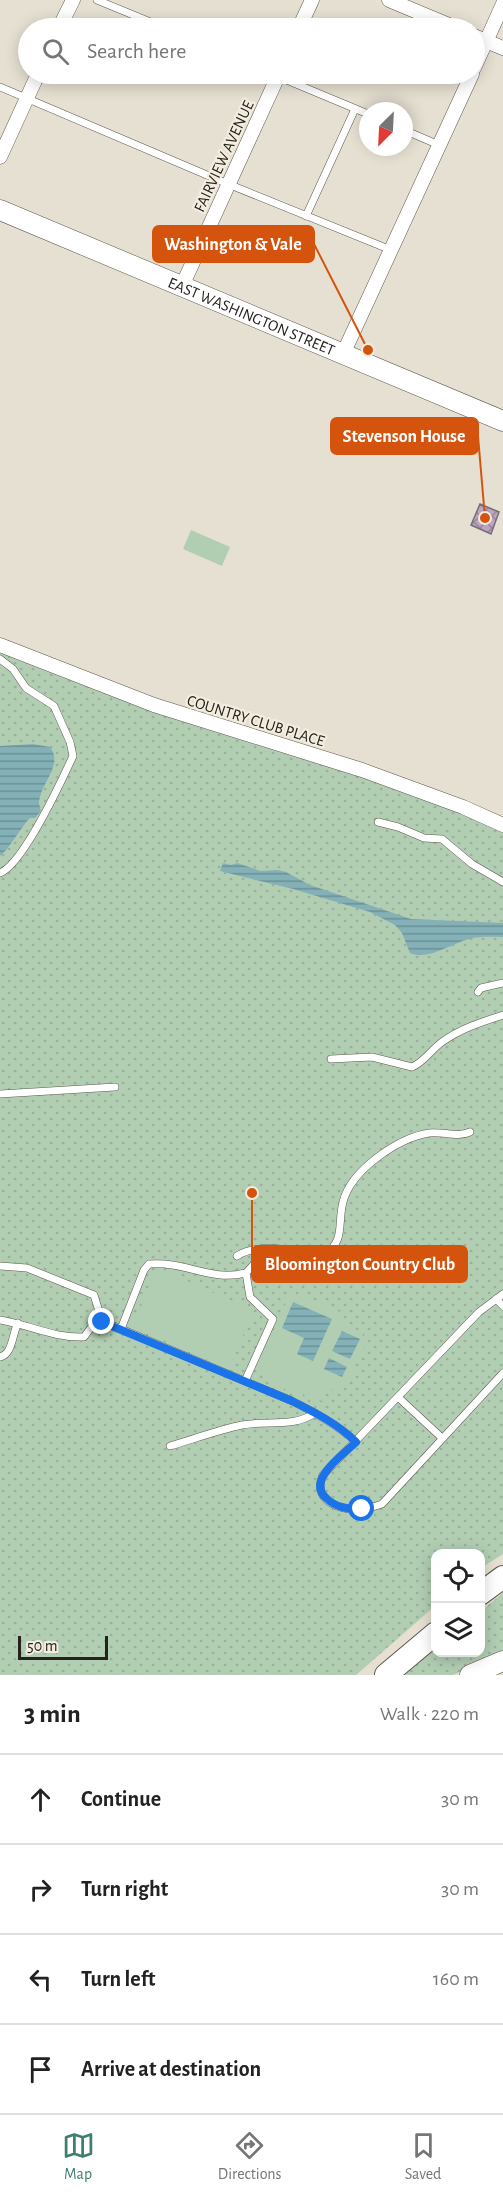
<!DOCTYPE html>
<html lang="en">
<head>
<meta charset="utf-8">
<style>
  body { margin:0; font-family:"Alegreya Sans",sans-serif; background:#f6f6f6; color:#222 }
  .controls { position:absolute; right:18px; bottom:18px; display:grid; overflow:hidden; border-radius:12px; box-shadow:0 3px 15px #0003 }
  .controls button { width:54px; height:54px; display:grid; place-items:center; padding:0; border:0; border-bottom:2px solid #e0e0e0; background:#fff; color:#222; font:30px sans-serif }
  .compass { position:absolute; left:359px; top:102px; width:54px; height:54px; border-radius:50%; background:#fff; box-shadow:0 3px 15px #0003; rotate:204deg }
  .scale { position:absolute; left:18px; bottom:15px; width:90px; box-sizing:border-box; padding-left:6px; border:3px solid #24221d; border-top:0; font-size:16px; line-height:21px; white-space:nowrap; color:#24221d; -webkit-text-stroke:4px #f3eddf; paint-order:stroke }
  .stop { position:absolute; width:18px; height:18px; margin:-14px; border:4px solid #1a73e8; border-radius:50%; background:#fff }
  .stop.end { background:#1a73e8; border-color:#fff; box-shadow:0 2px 6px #0008 }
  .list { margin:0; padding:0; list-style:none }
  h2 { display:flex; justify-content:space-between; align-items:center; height:78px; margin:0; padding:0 24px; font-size:26px }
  h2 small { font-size:20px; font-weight:400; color:#767676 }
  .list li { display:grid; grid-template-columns:39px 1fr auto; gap:18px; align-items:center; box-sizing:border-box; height:90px; padding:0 24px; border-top:2px solid #e0e0e0 }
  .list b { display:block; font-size:22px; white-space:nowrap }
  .list em { font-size:20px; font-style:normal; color:#767676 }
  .icon { flex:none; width:33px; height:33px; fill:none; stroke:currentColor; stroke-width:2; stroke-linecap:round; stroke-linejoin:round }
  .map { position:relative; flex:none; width:503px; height:1675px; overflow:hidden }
  .search { position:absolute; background:#fff; box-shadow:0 3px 15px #0003; left:18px; right:18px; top:18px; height:66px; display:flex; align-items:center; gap:15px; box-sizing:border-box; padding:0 21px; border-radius:33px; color:#767676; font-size:22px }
  .sheet { height:438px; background:#fff }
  nav { display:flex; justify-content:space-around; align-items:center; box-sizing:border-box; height:84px; border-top:2px solid #e0e0e0; background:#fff; font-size:16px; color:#767676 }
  nav a { display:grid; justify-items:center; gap:3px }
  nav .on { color:#3e7f70 }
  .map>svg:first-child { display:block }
  .grass { fill:url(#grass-dots) }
  .pitch { fill:#b1ceb3 }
  .water { fill:url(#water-rules) }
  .building { fill:url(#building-cross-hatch); stroke:#756d78; stroke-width:1.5 }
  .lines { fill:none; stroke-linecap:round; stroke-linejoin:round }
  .service-casing { stroke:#5e594d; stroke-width:8 }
  .minor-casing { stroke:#5e594d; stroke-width:15 }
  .secondary-casing { stroke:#5e594d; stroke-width:21 }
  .primary-casing { stroke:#5e594d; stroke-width:24 }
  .path { stroke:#9b978c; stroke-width:2; stroke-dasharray:3 4.5; stroke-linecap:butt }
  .service { stroke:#fff; stroke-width:7 }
  .minor { stroke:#fff; stroke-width:14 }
  .secondary { stroke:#fff; stroke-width:20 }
  .primary { stroke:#fff; stroke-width:22 }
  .route { stroke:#1a73e8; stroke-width:8 }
  .labels { text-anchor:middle; stroke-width:4.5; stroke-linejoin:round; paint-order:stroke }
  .street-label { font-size:16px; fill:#24221d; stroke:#f3eddf }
  .leader { fill:none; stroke:#d4540e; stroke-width:2 }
  .callout-dot { fill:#d4540e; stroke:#f3eddf; stroke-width:2 }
  .callout { fill:#d4540e; stroke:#d4540e; stroke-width:2 }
  .callout-label { font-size:18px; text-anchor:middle; font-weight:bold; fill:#fff }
</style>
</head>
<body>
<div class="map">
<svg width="503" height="1675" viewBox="0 0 503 1675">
  <defs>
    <pattern id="grass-dots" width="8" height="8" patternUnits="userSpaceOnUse" patternTransform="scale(1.5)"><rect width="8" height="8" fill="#b1ceb3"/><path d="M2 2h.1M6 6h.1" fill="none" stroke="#98b19a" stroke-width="1.8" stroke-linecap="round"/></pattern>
    <pattern id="water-rules" width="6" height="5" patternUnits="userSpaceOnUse" patternTransform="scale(1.5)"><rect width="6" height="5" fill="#83b1b7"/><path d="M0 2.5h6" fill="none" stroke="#6b9094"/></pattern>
    <pattern id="building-cross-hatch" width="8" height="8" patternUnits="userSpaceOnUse" patternTransform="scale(1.5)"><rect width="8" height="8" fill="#bca4c2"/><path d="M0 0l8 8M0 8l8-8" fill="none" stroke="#99859d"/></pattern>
  </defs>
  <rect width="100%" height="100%" fill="#e6e0d2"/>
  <g class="grass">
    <path d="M0,651L128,702L207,729L354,774L457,812L503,832V1554L481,1568L480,1554H436L435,1606L356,1675H0Z"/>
    <path d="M503,1593V1654L453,1675H405L435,1649L436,1652H480L481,1611Z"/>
  </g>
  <g class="pitch">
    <path d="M191,530L230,547L222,566L183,549Z"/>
    <path d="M158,1268L254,1311L228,1369L132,1326Z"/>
    <path d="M298,1293L340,1312L337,1319L362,1333L366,1343L342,1393L328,1388L322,1401L304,1393L302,1397L269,1382L271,1378L262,1375L263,1370L257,1367L289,1296L295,1299Z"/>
  </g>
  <g class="water">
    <path d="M33,744L50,747C64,765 40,784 39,802C39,805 40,808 41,811L35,818H30L27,821L7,849L0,856V746Z"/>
    <path d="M223,863L231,865L237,863L261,871L278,870L286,872L310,885L411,919L503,923V937C492,937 480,936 469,939C450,944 428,961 410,953L402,933L395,925L370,912L293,889L220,871Z"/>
    <path d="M293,1302L332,1319L313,1361L297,1354L304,1338L282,1328Z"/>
    <path d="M342,1331L360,1339L350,1359L332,1351Z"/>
    <path d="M329,1358L347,1367L342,1377L324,1369Z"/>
  </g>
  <path class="building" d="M480,504L499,512L491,534L471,525Z"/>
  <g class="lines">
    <g class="service-casing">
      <g id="service">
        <path d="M97,0L165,28"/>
        <path d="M277,76L368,114"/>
        <path d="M0,87L228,184L391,250"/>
        <path d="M404,130L439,145"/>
        <path d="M306,216L355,109"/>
        <path d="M0,659L13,669L26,688L54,706L70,742L73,756C62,780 23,864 0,873"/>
        <path d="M378,822L398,827L424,838L442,839L472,864L503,882"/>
        <path d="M478,992L481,988L503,983"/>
        <path d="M331,1059L372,1057L412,1067C424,1062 431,1050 442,1042C460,1029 481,1022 503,1015"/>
        <path d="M0,1094L115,1087"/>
        <path d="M237,1256C250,1247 277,1246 293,1252C299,1254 302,1259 306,1265L325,1256"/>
        <path d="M324,1256C346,1239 337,1225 343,1202C351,1170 398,1138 429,1133C443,1131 457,1138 470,1132"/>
        <path d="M0,1266L27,1268L94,1295L102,1321L292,1401C314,1412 338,1425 356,1442"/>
        <path d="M503,1294L479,1312L323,1475C311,1501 342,1512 363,1509C369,1508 376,1506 382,1504L503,1373"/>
        <path d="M496,1299L503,1306"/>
        <path d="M0,1320C30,1325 53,1338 84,1337L93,1325L102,1321"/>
        <path d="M121,1329L144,1270L149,1264C186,1261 210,1282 246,1273L254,1264H262L277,1273L291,1271L306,1265"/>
        <path d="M0,1357C13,1354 12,1334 18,1323"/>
        <path d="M245,1381L273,1319L250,1297L246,1273"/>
        <path d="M399,1398L442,1438"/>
        <path d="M170,1446C194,1439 218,1430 242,1425C267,1420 293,1428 315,1413"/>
      </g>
    </g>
    <g class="minor-casing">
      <g id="minor">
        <path d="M389,0L456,28"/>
        <path d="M59,28L73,0"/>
        <path d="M299,28L312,0"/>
        <path d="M474,36L503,48"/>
        <path d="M474,68L503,4"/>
        <path d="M0,157L38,74"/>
        <path d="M182,286L279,74"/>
        <path d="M343,354L472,74"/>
        <path d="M0,645L154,705L362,770L463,807L503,825"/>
      </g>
    </g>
    <g class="secondary-casing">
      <g id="secondary">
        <path id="s1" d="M0,210L503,421"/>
        <path d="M470,1675L503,1661"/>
      </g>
    </g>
    <g class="primary-casing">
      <g id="primary">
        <path d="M480,1594L503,1577"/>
        <path d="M386,1675L436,1633"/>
      </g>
    </g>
    <path class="path" d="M335,1260L362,1272"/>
    <use href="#service" class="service"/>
    <use href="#minor" class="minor"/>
    <use href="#secondary" class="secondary"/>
    <use href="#primary" class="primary"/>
  </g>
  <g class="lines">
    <path class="route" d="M102,1322L292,1401C314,1412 338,1424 356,1442C343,1455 306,1480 326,1498C336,1508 348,1509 362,1509"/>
  </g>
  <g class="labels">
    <g class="street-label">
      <text transform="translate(223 156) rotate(-65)" y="6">FAIRVIEW AVENUE</text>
      <text dy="6" stroke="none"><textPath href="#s1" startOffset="273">EAST WASHINGTON STREET</textPath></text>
      <text transform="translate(256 720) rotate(17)" y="6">COUNTRY CLUB PLACE</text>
    </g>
  </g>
  <path class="leader" d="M368 350L314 244M485 518L478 436M252 1193L252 1264"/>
  <g class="callout-dot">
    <circle cx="368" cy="350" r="6"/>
    <circle cx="485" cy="518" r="6"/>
    <circle cx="252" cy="1193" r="6"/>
  </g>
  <g class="callout">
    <rect x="153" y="226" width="161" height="36" rx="6"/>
    <rect x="331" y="418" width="147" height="36" rx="6"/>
    <rect x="252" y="1246" width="215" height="36" rx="6"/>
  </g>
  <g class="callout-label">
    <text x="233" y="250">Washington &amp; Vale</text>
    <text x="404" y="442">Stevenson House</text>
    <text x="360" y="1270">Bloomington Country Club</text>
  </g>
</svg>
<div class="controls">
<button><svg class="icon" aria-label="locate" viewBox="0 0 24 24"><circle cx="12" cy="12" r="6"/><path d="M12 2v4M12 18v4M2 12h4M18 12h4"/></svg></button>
<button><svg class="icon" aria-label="layers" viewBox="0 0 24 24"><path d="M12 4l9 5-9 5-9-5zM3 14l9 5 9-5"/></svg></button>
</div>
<svg class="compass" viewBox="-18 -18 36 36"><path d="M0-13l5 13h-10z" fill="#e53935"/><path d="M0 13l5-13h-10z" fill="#767676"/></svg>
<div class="scale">50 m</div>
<div class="stop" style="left:362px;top:1509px"></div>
<div class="stop end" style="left:102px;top:1322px"></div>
<div class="search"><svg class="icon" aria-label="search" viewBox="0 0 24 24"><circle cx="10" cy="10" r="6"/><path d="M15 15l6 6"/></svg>Search here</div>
</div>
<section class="sheet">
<h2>3 min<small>Walk · 220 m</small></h2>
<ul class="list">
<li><svg class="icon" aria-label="ahead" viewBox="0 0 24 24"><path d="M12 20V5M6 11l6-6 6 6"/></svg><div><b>Continue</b></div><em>30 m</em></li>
<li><svg class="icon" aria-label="right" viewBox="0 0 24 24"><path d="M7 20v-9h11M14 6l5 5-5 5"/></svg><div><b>Turn right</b></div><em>30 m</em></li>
<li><svg class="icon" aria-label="left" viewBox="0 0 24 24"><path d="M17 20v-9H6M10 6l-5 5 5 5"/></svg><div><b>Turn left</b></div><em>160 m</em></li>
<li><svg class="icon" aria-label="arrive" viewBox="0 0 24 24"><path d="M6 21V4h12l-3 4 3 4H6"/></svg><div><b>Arrive at destination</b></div></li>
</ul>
</section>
<nav>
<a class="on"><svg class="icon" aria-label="map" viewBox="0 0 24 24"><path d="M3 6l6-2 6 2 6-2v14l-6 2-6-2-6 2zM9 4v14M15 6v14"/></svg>Map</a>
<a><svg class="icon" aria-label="directions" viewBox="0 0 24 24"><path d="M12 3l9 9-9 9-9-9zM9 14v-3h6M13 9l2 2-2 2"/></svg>Directions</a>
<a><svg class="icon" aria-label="saved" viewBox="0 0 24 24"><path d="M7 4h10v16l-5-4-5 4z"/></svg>Saved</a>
</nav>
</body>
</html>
